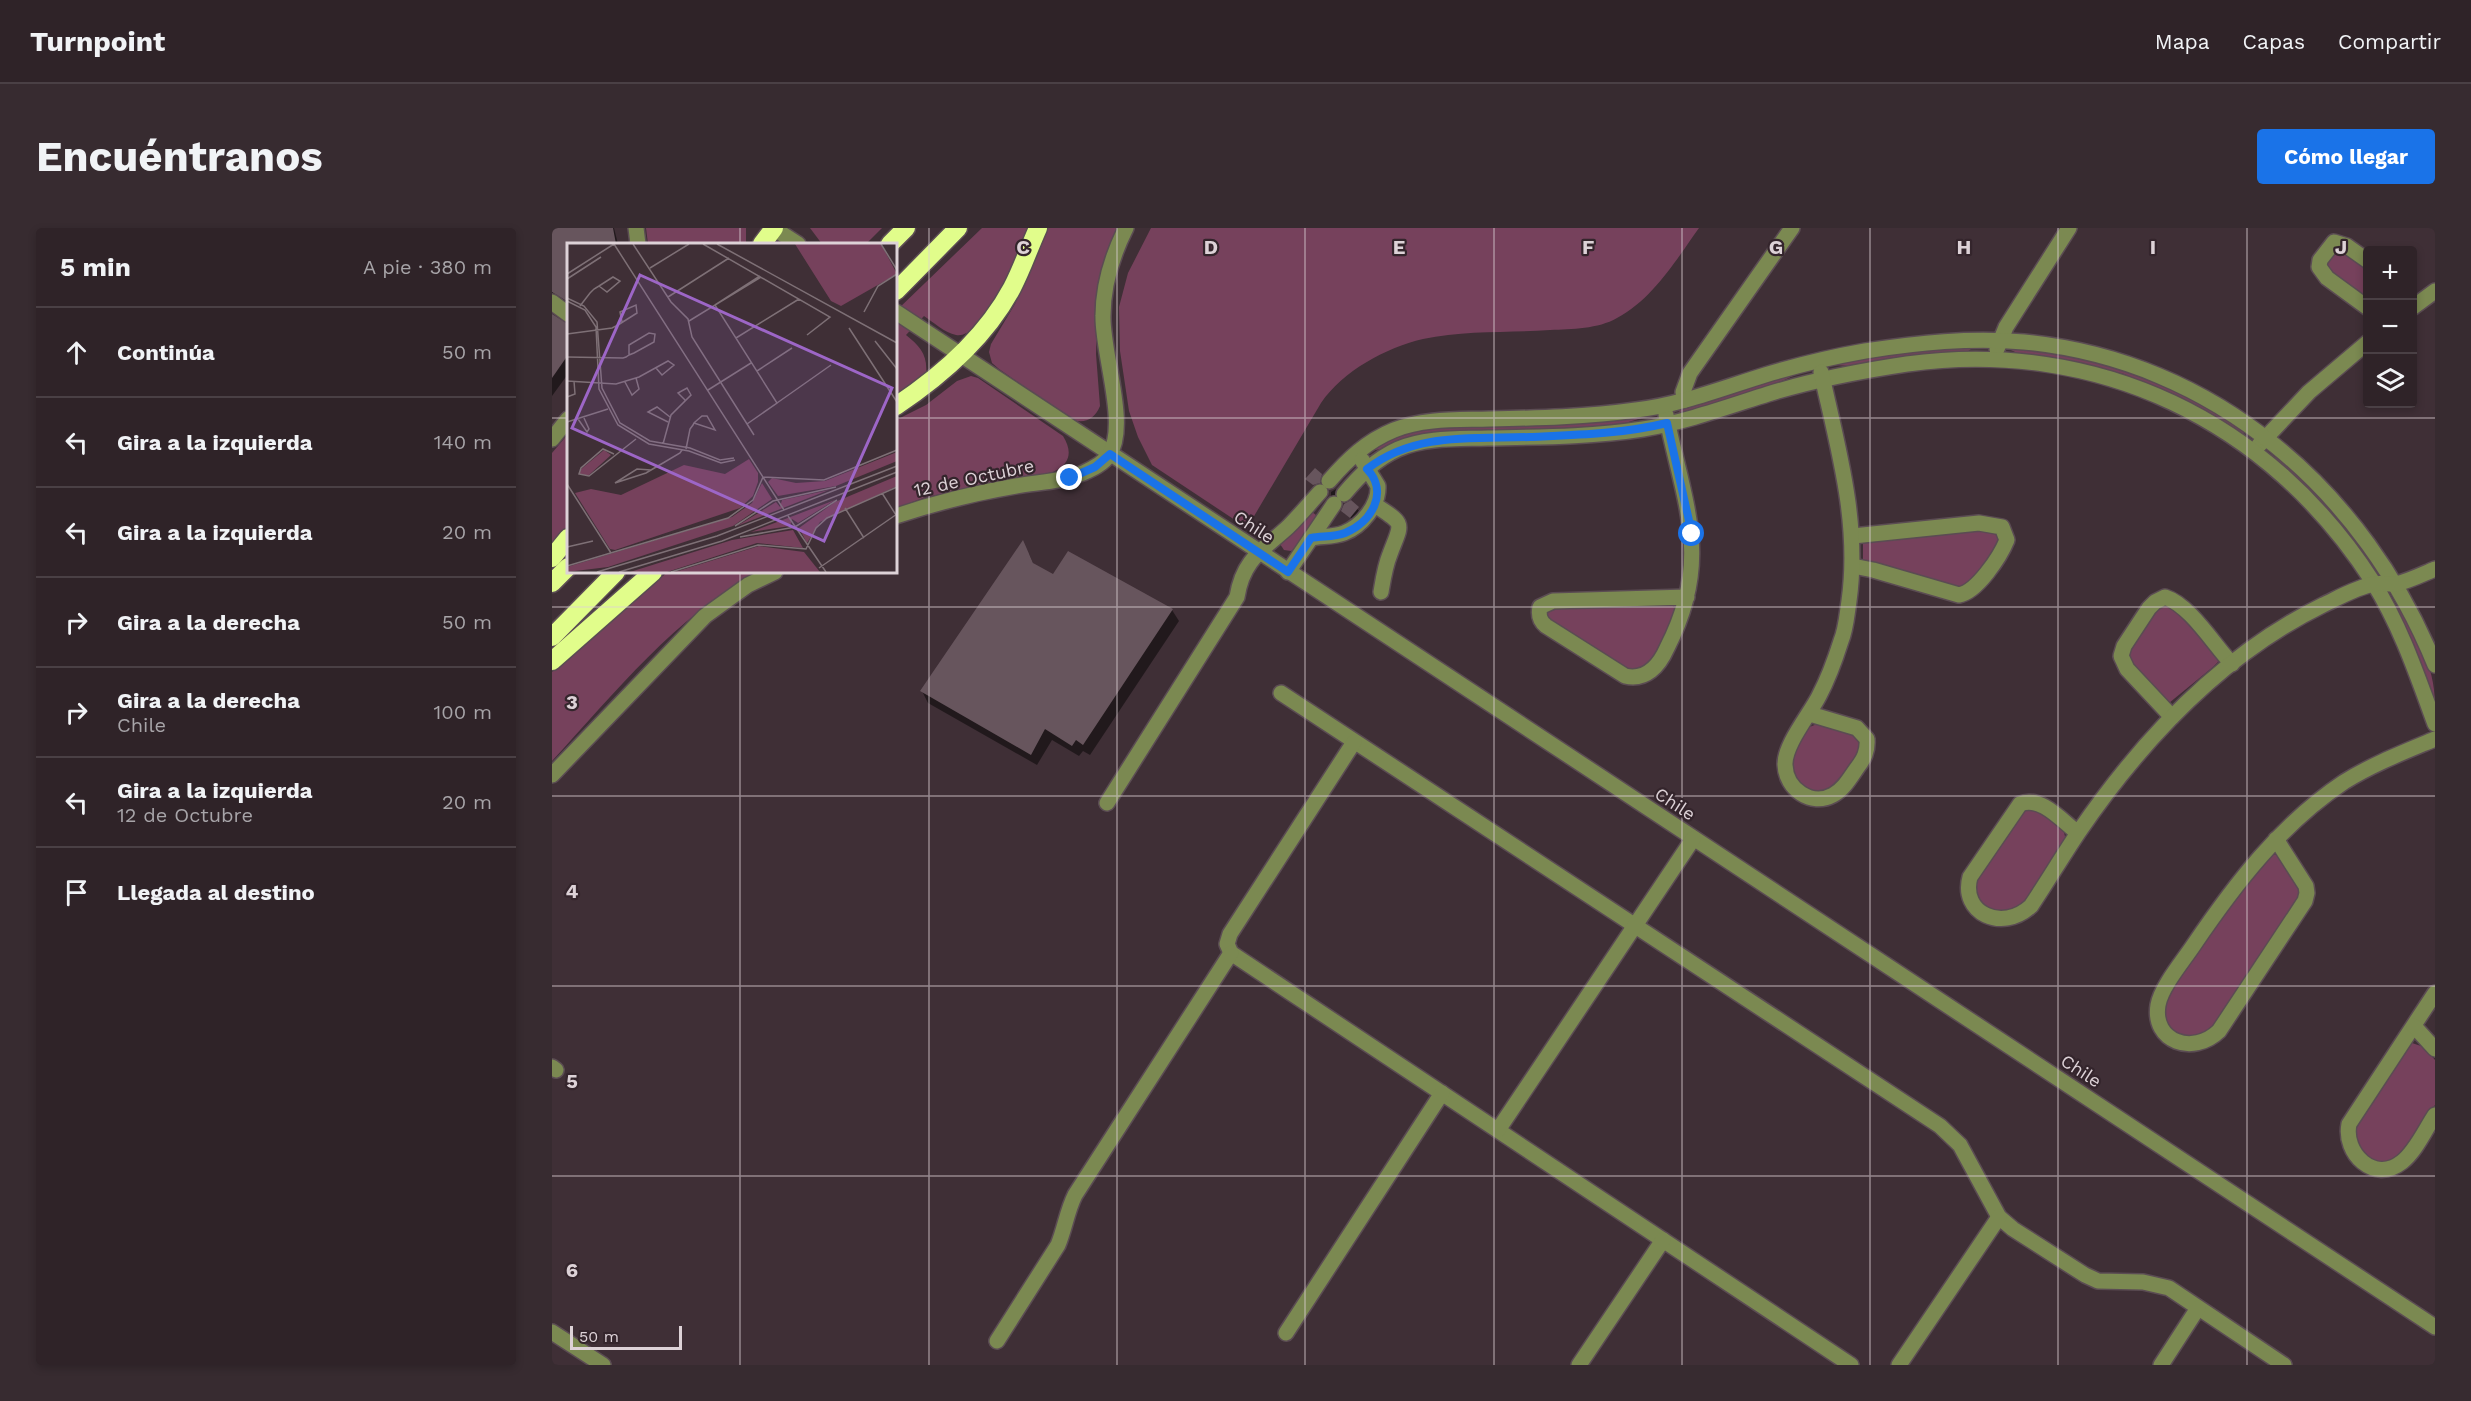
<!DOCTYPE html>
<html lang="es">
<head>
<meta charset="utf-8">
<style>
  body { margin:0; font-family:"Work Sans",sans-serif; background:#372b30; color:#f1f3f6 }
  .controls { position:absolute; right:18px; top:18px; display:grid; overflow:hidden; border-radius:6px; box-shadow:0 3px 9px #0003 }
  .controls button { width:54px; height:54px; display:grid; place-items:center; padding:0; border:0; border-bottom:2px solid #4a4045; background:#2f2328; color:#f1f3f6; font:30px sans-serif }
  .scale { position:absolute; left:18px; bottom:15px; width:112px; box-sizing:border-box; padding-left:6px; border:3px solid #ddd2d7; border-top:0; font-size:16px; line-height:21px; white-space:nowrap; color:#ddd2d7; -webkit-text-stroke:4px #34252c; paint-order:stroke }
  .stop { position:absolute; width:18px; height:18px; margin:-14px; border:4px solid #1a73e8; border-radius:50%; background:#fff }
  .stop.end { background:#1a73e8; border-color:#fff; box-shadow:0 2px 6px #0008 }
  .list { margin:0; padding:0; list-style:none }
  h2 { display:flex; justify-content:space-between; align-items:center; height:78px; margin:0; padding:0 24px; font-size:26px }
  h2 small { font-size:20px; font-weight:400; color:#a7a4a8 }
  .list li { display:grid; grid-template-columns:39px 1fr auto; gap:18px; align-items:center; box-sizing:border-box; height:90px; padding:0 24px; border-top:2px solid #4a4045 }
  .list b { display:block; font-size:22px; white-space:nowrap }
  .list p { margin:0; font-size:20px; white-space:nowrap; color:#a7a4a8 }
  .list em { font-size:20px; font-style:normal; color:#a7a4a8 }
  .icon { flex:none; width:33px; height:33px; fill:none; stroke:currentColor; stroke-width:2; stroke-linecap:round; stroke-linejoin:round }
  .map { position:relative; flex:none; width:1883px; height:1137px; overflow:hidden; border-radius:6px }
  header { display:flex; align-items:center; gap:36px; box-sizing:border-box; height:84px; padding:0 30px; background:#2f2328; border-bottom:2px solid #4a4045 }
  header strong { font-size:28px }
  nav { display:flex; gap:33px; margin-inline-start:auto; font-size:21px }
  .intro { display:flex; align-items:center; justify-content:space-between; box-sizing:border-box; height:144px; padding:0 36px }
  h1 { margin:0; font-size:42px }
  .button { padding:15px 27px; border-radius:6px; background:#1a73e8; color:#fff; font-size:21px; font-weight:700 }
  main { display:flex; gap:36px; padding:0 36px }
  aside { flex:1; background:#2f2328; border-radius:6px; box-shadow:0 3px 9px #0003 }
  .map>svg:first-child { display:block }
  .green { fill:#76415c }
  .shadow { fill:#0007 }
  .building { fill:#67555d }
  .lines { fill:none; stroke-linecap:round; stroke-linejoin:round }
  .minor-casing { stroke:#5b4c53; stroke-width:18 }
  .highway-casing { stroke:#5b4c53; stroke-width:21 }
  .minor { stroke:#7b8951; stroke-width:15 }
  .highway { stroke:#e1fd8b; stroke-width:18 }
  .route { stroke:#1a73e8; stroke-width:8 }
  .grid { fill:none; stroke:#ddd2d7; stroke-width:1.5; stroke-opacity:0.55 }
  .labels { text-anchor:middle; stroke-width:4.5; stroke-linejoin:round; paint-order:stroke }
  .street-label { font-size:18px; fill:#ddd2d7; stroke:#34252c }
  .inset-road { fill:none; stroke:#7e7076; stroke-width:1.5 }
  .view { fill:#9d66c7; fill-opacity:0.15; stroke:#9d66c7; stroke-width:3 }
  .inset-edge { fill:none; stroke:#ddd2d7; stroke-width:3 }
  .grid-label { font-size:20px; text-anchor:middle; font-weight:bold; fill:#ddd2d7; stroke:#34252c; stroke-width:4.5; stroke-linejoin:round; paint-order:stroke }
</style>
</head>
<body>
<header>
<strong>Turnpoint</strong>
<nav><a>Mapa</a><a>Capas</a><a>Compartir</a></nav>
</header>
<div class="intro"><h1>Encuéntranos</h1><a class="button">Cómo llegar</a></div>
<main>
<aside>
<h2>5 min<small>A pie · 380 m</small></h2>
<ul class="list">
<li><svg class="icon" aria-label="ahead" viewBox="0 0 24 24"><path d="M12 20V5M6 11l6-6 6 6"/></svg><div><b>Continúa</b></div><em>50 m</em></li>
<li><svg class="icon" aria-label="left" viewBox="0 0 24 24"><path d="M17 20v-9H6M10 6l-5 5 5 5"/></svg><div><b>Gira a la izquierda</b></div><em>140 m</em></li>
<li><svg class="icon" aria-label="left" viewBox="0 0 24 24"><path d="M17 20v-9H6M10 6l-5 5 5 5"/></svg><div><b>Gira a la izquierda</b></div><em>20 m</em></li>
<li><svg class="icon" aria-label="right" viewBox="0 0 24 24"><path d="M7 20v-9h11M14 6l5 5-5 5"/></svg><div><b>Gira a la derecha</b></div><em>50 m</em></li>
<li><svg class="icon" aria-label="right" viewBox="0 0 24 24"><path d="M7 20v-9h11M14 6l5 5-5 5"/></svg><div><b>Gira a la derecha</b><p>Chile</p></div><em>100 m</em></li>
<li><svg class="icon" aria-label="left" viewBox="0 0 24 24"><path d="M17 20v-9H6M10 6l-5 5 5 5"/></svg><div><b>Gira a la izquierda</b><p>12 de Octubre</p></div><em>20 m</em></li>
<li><svg class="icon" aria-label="arrive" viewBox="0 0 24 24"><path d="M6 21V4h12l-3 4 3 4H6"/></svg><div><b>Llegada al destino</b></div></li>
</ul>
</aside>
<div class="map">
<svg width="1883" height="1137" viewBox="0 0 1883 1137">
  <rect width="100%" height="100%" fill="#3f2f36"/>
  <g class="green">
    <path d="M94,0H194V16H96Z"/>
    <path d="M258,0H330L314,16H270Z"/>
    <path d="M430,0H476C465,23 434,112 404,107C393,105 381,94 372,88L354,107C368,118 376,127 374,146L344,171V83Z"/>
    <path d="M495,0H568L545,90L544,126L548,178C543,190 534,196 520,192L447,141L440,135L437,124L439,116L463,76Z"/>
    <path d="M599,0H1147C1124,32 1101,71 1065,90C1046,101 1020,101 998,102C957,105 912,102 871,111C833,120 791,143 769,175L695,300L600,237L586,209L577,183L568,123L567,79L576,45Z"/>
    <path d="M1789,20L1815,40V72L1774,42L1772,36L1780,23Z"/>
    <path d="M1423,118L1412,126L1300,138L1280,137L1323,126Z"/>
    <path d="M1464,118L1522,127L1616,156L1693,202L1691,207L1638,175L1572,146L1520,133L1467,126L1455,120Z"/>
    <path d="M1250,144L1219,158L1130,185L1121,180Z"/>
    <path d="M419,148L426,150L511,208C521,224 518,236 501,244L374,269L344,280V192L374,177L405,153Z"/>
    <path d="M1091,186L1096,188L1067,197L839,219L818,223L831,213L862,201Z"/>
    <path d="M16,206V298L0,317V225Z"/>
    <path d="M1717,225C1763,253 1796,299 1826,342L1820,345Z"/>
    <path d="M760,284L764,287C760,299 750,317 739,323L732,322L728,316Z"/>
    <path d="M1437,298L1450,311L1420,355L1411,362L1311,332V316L1315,312Z"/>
    <path d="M116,344H207C124,387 63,465 0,533V444L77,374Z"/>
    <path d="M1839,371C1863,399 1883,438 1883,476L1866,430Z"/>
    <path d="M1606,375L1623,378L1665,427L1666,434L1661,439L1617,475L1612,473L1577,436L1574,421Z"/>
    <path d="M1118,376L1123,380L1124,385L1103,429L1095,440L1077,444L997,393L994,387L996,382L1002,378Z"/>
    <path d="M1265,496L1299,504L1310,516L1298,540L1280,562L1262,565L1243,554L1238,531L1255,500Z"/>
    <path d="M1485,580L1511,601L1514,612L1470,680L1446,687L1426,675L1423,652L1471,581Z"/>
    <path d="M1720,626L1727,627L1746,654L1750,667L1664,799L1641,813L1618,803L1609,783L1611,771L1682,668Z"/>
    <path d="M1860,815L1872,819L1883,832V877L1852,923L1840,934L1821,935L1804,921L1803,894L1856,818Z"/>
  </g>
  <g class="shadow">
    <path d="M0,0H62L66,16H16V80L0,78Z"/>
    <path d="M0,87L10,96H16V146L0,168Z"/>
    <path d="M784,261L783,268L779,270V264Z"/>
    <path d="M799,274L807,283L800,291L792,285Z"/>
    <path d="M477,326L482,337L501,347L620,382L627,393L538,527L531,523L527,528L500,512L485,537L376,475L370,463Z"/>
  </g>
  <g class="building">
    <path d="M0,0H61L64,16H16V74L0,64Z"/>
    <path d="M0,86L16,96V127L0,150Z"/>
    <path d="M763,240L770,246L768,255L761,257L753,251Z"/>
    <path d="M799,272L807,279L798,290L789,283L792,276Z"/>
    <path d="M471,312L481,335L501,346L516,323L621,381L531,517L524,512L520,518L493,501L479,527L368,463Z"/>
  </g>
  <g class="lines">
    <g class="minor-casing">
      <g id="minor">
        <path d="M84,0L86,16"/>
        <path d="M221,0L246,16"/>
        <path d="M1816,33L1795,18L1782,14L1768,32L1767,39L1775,50L1816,80"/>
        <path d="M0,74L16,86"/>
        <path d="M1860,80L1883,63"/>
        <path d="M344,84L1883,1099"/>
        <path d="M1445,121L1454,99L1517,0"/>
        <path d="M1133,172L1131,164L1138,145L1240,0"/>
        <path d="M1114,187C1132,276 1161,331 1115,420C1107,438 1094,453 1073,448L994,398C988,393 986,388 988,379L1001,373L1135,369"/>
        <path d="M0,211L16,191"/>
        <path d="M1707,217L1757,164L1816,114"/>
        <path d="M777,253C796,231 815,213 842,202C872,190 906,192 937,191C986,190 1035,189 1084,182C1128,177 1171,160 1213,147C1246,137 1279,129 1313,123C1365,115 1419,109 1472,114C1663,132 1813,264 1883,437"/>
        <path d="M792,266C808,247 824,231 846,221C874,209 906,211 936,210C987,209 1040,209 1091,201C1134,194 1175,179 1216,166C1261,152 1308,143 1355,136C1545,110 1717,192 1821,354C1849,399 1865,447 1883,496"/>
        <path d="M823,277C854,297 850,294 838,326C833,338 831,352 829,364"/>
        <path d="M344,288C383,275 423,265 464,258C486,254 509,254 531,245C540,241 551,236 557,227C577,198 550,125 551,88C551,58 561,26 574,0"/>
        <path d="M759,310C770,308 782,309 792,305C810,298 827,277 826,258L810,232"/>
        <path d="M1301,338L1321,342L1407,367C1425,364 1448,329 1455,312L1450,299L1427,295L1301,308"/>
        <path d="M736,344L782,276"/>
        <path d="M729,465L1388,898L1408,917L1447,989L1461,1001L1533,1047L1546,1053L1591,1054L1617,1060L1732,1137"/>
        <path d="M1258,486L1305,500L1315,511C1316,523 1312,531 1305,540C1298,550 1292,561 1281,567C1259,579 1234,561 1233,537C1232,517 1258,486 1267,468C1276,451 1283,432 1289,413C1294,401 1295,386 1297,373C1308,295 1286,220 1269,144"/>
        <path d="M1620,489L1575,441L1569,428L1572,418L1597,380L1603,374L1613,369C1638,377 1662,417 1680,436"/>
        <path d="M802,514L678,706L675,716L679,725L1299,1137"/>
        <path d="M0,547L153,388L196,357L223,344"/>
        <path d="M555,575L685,369C691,331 711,322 736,299C747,288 757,276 768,264"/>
        <path d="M1526,605C1510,593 1489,567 1468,576L1418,649C1408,685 1450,705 1479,678C1495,654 1510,629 1526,605C1589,513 1669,427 1771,377C1786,370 1805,359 1822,356C1829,354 1837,357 1844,356C1857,353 1871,346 1883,341"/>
        <path d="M1724,611L1754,658L1755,665L1753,673L1667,803C1641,828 1600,814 1606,777C1609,759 1631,733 1641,718C1683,656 1729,596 1792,554C1821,536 1852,524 1883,511"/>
        <path d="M1883,765L1797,896C1791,925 1822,956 1850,934C1864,923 1873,902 1883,887"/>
        <path d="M1862,798L1883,821"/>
        <path d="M0,839L4,842"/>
        <path d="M946,902L1141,611"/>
        <path d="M0,1104L51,1137"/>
        <path d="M734,1105L890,865"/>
        <path d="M445,1113L506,1017C513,1000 515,983 523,967L679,725"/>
        <path d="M1027,1137L1111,1012"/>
        <path d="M1347,1137L1447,989"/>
        <path d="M1609,1137L1646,1080"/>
      </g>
    </g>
    <g class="highway-casing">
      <g id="highway">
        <path d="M210,16L222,0"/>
        <path d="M338,16L354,0"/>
        <path d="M344,63L406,0"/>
        <path d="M344,178C389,148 434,109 460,60C470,41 477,20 486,0"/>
        <path d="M0,330L16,310"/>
        <path d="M0,355L16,339"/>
        <path d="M0,409L64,344"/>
        <path d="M0,433L101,344"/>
      </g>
    </g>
    <use href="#minor" class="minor"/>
    <use href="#highway" class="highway"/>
  </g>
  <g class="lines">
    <path class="route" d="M518,250L543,239L558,226L736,344L759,310C770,308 783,309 793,305C820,294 837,264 815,241C863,204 920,211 978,209C1024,207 1070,206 1115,195L1140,306"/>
  </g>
  <path class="grid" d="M188,0V16M377,0V1137M565,0V1137M753,0V1137M942,0V1137M1130,0V1137M1318,0V1137M1506,0V1137M1695,0V1137M0,190H16M344,190H1883M188,344V1137M0,379H1883M0,568H1883M0,758H1883M0,948H1883"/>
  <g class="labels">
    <g class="street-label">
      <text transform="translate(422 250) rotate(-12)" y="6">12 de Octubre</text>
      <text transform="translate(702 299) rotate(33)" y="6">Chile</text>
      <text transform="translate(1123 576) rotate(33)" y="6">Chile</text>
      <text transform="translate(1529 843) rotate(33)" y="6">Chile</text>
    </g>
  </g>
  <g transform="translate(15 15)">
    <rect width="330" height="330" fill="#3f2f36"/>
    <path d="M228,1H314L330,31L274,63L264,58ZM37,207L44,212L22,232H13V227ZM330,209V218L269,243L211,253L201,239L205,235L229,240L258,238ZM182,216L191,230V239L186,253L173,265L48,307L43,306L8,250L24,246L54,252L117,222L158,231ZM330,233V243L253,279L240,300L232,285L268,259ZM195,240L205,256L166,283L41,324L0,329V324L165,274L185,260ZM262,247L170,283L209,259L213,264L215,257ZM268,257L231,280L225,276L223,283L184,289ZM226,287L236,305L190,300L100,329H63L165,297Z" fill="#76415c"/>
    <path d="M192,303L237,309L253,329H108Z" fill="#76415c"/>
    <path class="inset-road" d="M47,1L217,267M66,1L104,59L121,76L125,94L187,192M136,1L263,74L240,92M150,1L330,100M314,1L330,27M83,25L122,1M0,31L47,1M193,33L148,62L194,34M0,36L34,14M101,54L162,15M0,55L17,63L30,79L35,145L53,180L83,198L123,205L153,217L167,215M0,58L18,67L29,84L32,146L51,182L82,201L122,208L154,220L168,217M13,63L23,50L27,46L32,43L46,34L53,38L40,49L32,43M297,69L311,43L330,31M122,78L148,62L210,160L180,181M282,85L330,159M0,91L45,85L51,82L70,70L69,62L53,69L55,79M169,95L232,56M308,98L330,126M0,114L56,115L59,114L62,112L67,110L87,99L88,91L82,90L62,102V112M190,128L225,105M0,138L49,141L72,134L101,118L107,122L95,132L89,125M58,139L65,152L72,146L69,135M141,147L184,120M0,154L8,151L7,138M210,160L264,122M11,176L20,189L22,186L17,175M0,179L41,166M101,179L81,169L90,164L103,174M96,201L104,172L124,152L120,145L111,150L118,157M119,206L123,186L126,182L127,180L128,179L135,173H140L148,187L127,180M47,211L36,206L14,225L12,231L22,233L69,196M84,227L70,226L48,240L79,230L84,227L96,220L113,210L115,207M196,234L257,237L330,207M0,241L44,310M315,250L329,272M278,265L297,295M221,273L259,329M168,283L206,258L269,244M173,294L228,284L270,257M0,304L26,298M0,323L161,275L186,257L196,234M252,325L330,271M30,329L150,293L330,223M52,329L155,298L330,229M104,329L191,302L239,306L249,285L260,275L330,244"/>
    <path class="view" d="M73,32L325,145L257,298L5,185Z"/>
    <rect width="330" height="330" class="inset-edge"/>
  </g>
  <g class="grid-label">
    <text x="471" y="26">C</text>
    <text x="659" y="26">D</text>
    <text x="847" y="26">E</text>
    <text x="1036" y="26">F</text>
    <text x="1224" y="26">G</text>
    <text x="1412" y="26">H</text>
    <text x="1601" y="26">I</text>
    <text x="1789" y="26">J</text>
    <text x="20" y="481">3</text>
    <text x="20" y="670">4</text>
    <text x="20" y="860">5</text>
    <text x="20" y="1049">6</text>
  </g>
</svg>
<div class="controls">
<button>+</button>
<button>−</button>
<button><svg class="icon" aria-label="layers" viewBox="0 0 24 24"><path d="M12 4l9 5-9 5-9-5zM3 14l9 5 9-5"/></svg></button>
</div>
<div class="scale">50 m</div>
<div class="stop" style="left:1140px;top:306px"></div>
<div class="stop end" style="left:518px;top:250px"></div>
</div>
</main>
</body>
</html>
